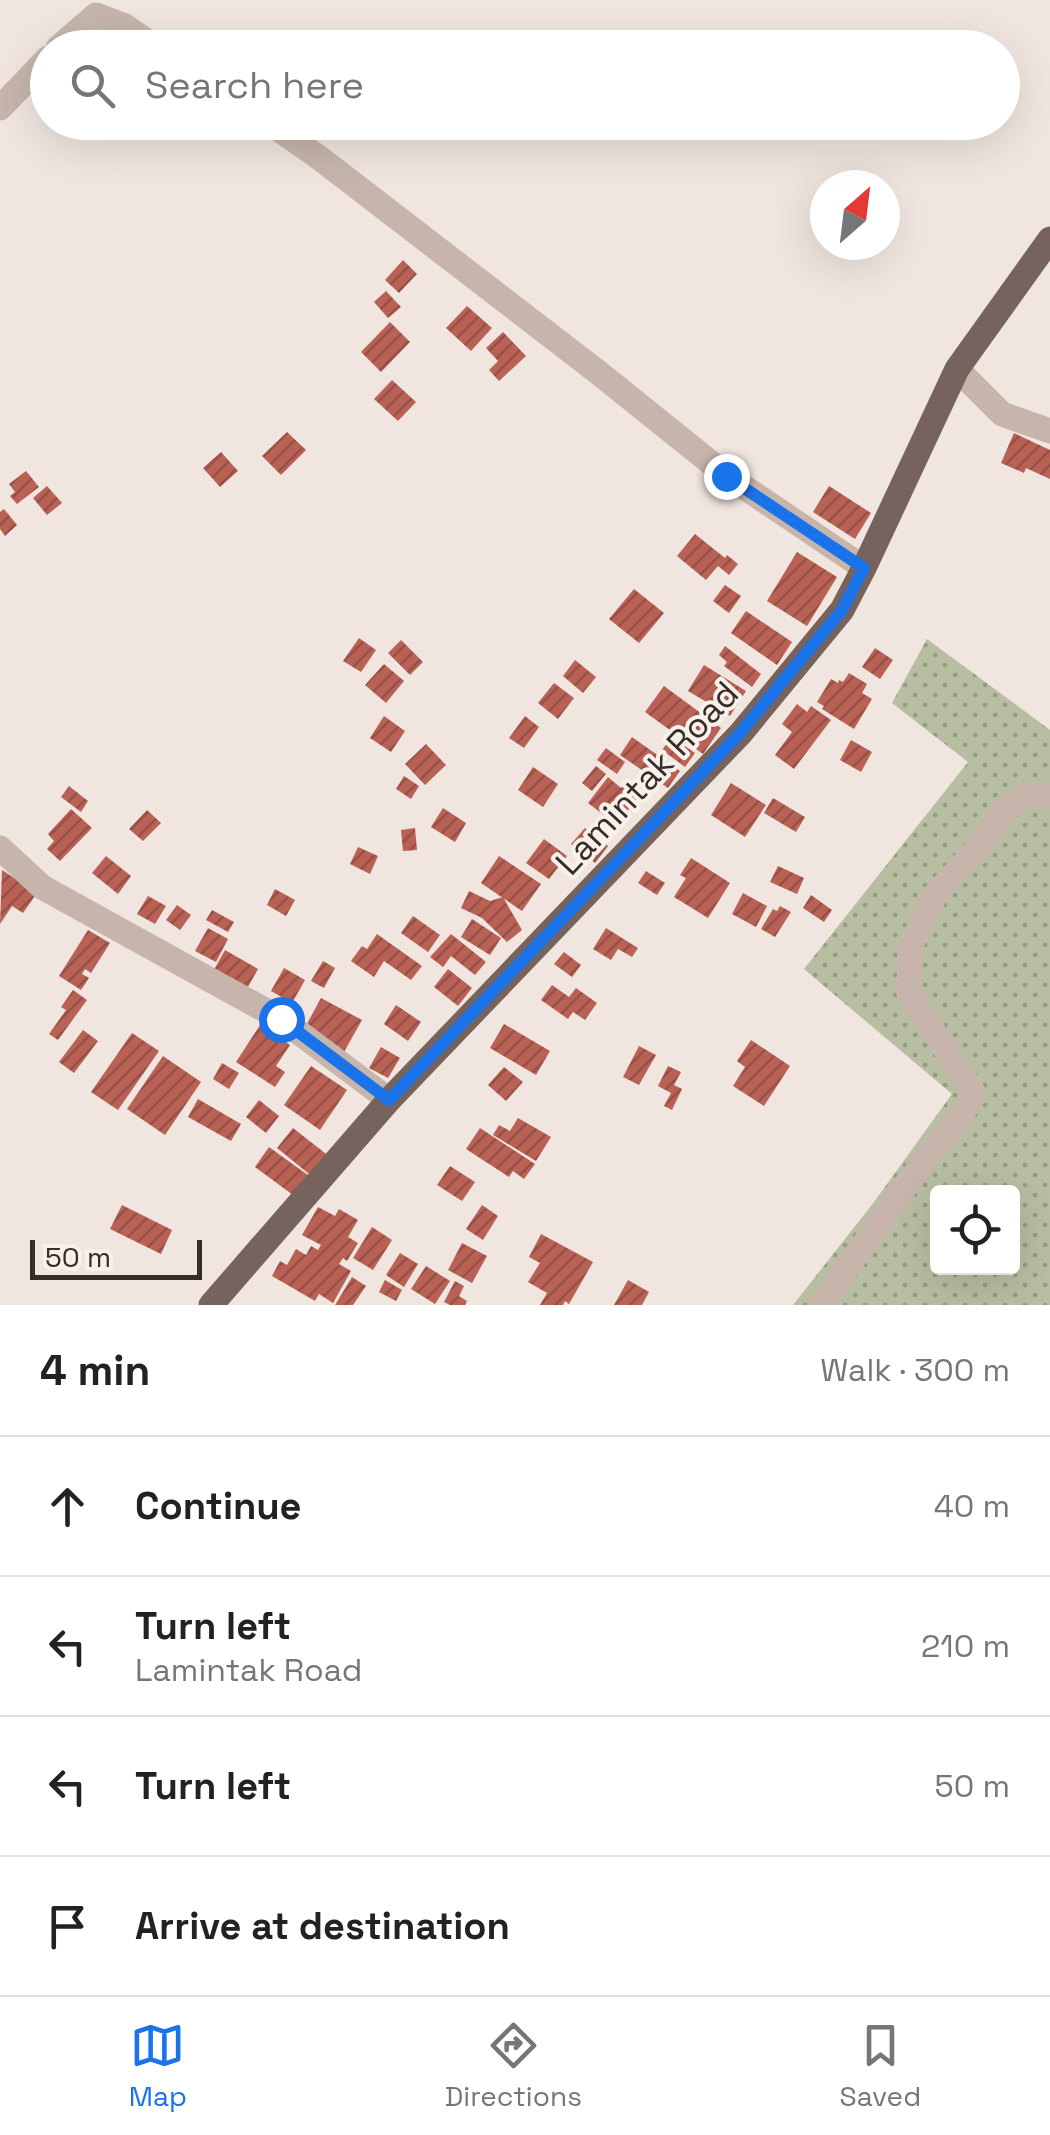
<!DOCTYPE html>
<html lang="en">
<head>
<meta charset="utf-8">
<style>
  body { margin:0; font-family:"Space Grotesk",sans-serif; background:#f6f6f6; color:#222 }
  .controls { position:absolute; right:30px; bottom:30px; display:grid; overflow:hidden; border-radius:10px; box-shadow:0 10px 40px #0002 }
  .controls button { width:90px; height:90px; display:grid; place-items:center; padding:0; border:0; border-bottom:2px solid #e0e0e0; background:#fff; color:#222; font:50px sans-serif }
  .compass { position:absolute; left:810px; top:170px; width:90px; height:90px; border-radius:50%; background:#fff; box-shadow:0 10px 40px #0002; rotate:28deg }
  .scale { position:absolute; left:30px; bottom:25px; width:172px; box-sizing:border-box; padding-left:10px; border:5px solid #362d2a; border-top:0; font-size:28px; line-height:35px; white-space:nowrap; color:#362d2a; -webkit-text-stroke:8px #f8f1eb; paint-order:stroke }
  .stop { position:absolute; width:30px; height:30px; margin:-22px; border:8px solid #1a73e8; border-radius:50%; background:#fff }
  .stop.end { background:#1a73e8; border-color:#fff; box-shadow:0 2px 10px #0008 }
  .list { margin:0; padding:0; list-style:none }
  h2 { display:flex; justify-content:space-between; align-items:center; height:130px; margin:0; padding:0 40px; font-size:42px }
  h2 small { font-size:32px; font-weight:400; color:#767676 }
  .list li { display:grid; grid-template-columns:65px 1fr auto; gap:30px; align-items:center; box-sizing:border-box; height:140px; padding:0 40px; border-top:2px solid #e0e0e0 }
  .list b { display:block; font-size:38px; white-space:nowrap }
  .list p { margin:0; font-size:32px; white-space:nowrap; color:#767676 }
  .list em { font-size:32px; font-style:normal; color:#767676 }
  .icon { flex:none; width:55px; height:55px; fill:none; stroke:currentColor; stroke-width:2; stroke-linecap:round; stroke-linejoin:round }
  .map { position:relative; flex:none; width:1050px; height:1305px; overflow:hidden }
  .search { position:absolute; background:#fff; box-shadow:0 10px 40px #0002; left:30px; right:30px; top:30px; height:110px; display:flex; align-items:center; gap:25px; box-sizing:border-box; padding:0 35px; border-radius:55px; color:#767676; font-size:38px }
  .sheet { height:690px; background:#fff }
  nav { display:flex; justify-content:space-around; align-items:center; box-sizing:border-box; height:140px; border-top:2px solid #e0e0e0; background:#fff; font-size:28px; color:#767676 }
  nav a { display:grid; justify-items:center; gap:5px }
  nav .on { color:#1a73e8 }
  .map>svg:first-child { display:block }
  .grass { fill:url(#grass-dots); fill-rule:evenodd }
  .building { fill:url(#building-hatch) }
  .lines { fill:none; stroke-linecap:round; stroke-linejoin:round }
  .minor { stroke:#c7b5ac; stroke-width:25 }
  .major { stroke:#76635d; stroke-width:25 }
  .route { stroke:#1a73e8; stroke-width:12 }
  .labels { text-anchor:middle; stroke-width:8; stroke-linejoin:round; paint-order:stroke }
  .street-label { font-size:35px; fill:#362d2a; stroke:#f8f1eb }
</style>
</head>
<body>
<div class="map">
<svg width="1050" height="1305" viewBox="0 0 1050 1305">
  <defs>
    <pattern id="grass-dots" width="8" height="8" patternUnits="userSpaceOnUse" patternTransform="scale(2.5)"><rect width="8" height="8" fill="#b8bea1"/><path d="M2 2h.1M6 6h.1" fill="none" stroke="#969b83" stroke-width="1.8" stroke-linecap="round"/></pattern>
    <pattern id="building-hatch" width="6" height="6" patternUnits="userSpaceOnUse" patternTransform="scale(2.5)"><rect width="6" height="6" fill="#b96155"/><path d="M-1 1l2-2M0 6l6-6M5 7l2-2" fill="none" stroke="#975047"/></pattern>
  </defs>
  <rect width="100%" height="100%" fill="#f0e6df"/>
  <path class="grass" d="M927,639L1050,730V1305H793L874,1202L952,1094L804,969L968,762L892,703ZM938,1192H1012V1268H938Z"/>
  <g class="building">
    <path d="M403,260L417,274L399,293L385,280Z"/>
    <path d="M386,291L401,307L388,318L374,302Z"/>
    <path d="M467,306L492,328L471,351L446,328Z"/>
    <path d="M390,322L410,342L381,372L361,352Z"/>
    <path d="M503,332L526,356L499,381L489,370L498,361L486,348Z"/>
    <path d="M392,380L416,402L398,421L374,399Z"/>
    <path d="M287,432L306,450L281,475L262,456Z"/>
    <path d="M1014,433L1050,450V479L1026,468L1024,473L1001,463Z"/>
    <path d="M221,452L238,471L220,487L203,468Z"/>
    <path d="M26,471L39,487L17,504L10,496L15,492L9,484Z"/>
    <path d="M47,486L62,503L47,515L33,498Z"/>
    <path d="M829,486L871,513L855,539L813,512Z"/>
    <path d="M4,509L17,525L5,536L0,529V512Z"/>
    <path d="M695,534L725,558L727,555L738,564L729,575L718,566L706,580L677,556Z"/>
    <path d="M797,552L837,577L807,626L767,601Z"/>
    <path d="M725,585L741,596L729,613L713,601Z"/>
    <path d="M634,589L664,613L639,643L609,619Z"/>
    <path d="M746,611L792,642L777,665L731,633Z"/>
    <path d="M359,638L376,650L361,672L343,661Z"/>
    <path d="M401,640L423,662L410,675L388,653Z"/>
    <path d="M725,646L761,674L752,687L724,666L727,662L719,655Z"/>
    <path d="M875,648L893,660L880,679L862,667Z"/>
    <path d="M575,660L596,677L583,693L563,676Z"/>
    <path d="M384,664L404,681L386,703L365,685Z"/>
    <path d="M704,665L746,691L730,716L688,691Z"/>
    <path d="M849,673L867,684L862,693L872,699L854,729L822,709L824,706L817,702L831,679L838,683L839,680L843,682Z"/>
    <path d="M554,683L574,698L558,719L538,703Z"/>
    <path d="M664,686L721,728L703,754L645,712Z"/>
    <path d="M797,704L807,712L811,706L831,720L794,769L775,755L792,732L782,724Z"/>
    <path d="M384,716L405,731L391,752L370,738Z"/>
    <path d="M525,716L539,727L524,748L509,738Z"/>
    <path d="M632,737L680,771L668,788L620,755Z"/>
    <path d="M672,737L695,753L685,767L662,750Z"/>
    <path d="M851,740L872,752L861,772L840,760Z"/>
    <path d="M426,744L446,765L425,785L405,764Z"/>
    <path d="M606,748L625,762L617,774L597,760Z"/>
    <path d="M596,766L606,774L592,791L582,783Z"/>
    <path d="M533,767L558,784L543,807L518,790Z"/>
    <path d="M404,776L419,786L411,799L396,789Z"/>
    <path d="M608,777L621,788L626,783L640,794L617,825L588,803Z"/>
    <path d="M731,783L766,805L745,837L711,815Z"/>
    <path d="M69,786L88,801L81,812L61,797Z"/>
    <path d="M773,798L805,817L796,832L764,813Z"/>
    <path d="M443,808L466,823L455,842L431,827Z"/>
    <path d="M71,809L92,828L60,861L47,849L54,841L48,834Z"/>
    <path d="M147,810L161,823L143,841L129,829Z"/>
    <path d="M415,828L417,850L403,851L401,830Z"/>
    <path d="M585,828L608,846L595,863L571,844Z"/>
    <path d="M544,839L567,856L549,879L526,863Z"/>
    <path d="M358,847L378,856L370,874L350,864Z"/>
    <path d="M106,856L131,876L118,894L92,873Z"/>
    <path d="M499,856L541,884L522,911L481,883Z"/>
    <path d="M691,858L730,883L708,918L674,897L686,878L680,875Z"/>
    <path d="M778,866L804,878L797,894L770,882Z"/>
    <path d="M2,870L37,893L23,913L12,906L0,924Z"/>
    <path d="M646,871L665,883L657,895L638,883Z"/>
    <path d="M275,889L295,900L286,916L267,905Z"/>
    <path d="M469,891L490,901L503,897L522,930L507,942L482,918L461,908Z"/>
    <path d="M743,893L767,906L756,927L732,914Z"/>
    <path d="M811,895L832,910L824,922L803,908Z"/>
    <path d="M148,896L166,906L155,924L137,914Z"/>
    <path d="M177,905L191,915L180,930L166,920Z"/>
    <path d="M780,906L791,912L775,937L761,929L773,909L777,911Z"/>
    <path d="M212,910L234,922L228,932L206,920Z"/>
    <path d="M413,916L440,935L428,952L401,933Z"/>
    <path d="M472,919L501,938L490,955L461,937Z"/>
    <path d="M208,928L228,939L216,962L195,951Z"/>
    <path d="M606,928L638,948L632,957L618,949L611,960L593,949Z"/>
    <path d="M88,930L110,943L91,973L85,969L82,974L89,978L81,990L59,976Z"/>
    <path d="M377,934L422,966L411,980L384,961L374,977L351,961L362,946L367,949Z"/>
    <path d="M451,934L486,962L475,975L451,956L443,967L430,957Z"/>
    <path d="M225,950L258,969L244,994L211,975Z"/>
    <path d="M564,952L581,965L572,977L554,964Z"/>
    <path d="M323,961L335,968L324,988L311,981Z"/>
    <path d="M284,968L305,980L292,1003L271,991Z"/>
    <path d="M448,969L472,988L458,1006L434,987Z"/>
    <path d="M552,985L569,997L576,988L597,1003L585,1020L573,1012L568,1019L541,1000Z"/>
    <path d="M73,990L87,1000L58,1040L49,1034L66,1010L61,1007Z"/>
    <path d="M321,998L362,1020L344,1052L303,1031Z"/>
    <path d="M396,1005L421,1022L408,1041L384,1024Z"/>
    <path d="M504,1024L550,1051L536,1075L490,1048Z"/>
    <path d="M260,1025L290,1045L276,1066L285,1072L275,1087L236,1062Z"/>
    <path d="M83,1030L98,1041L74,1073L59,1062Z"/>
    <path d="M132,1033L159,1051L118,1110L91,1092Z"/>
    <path d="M751,1040L790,1066L764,1106L733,1086L745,1067L737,1061Z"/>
    <path d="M639,1046L656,1055L639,1085L623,1077Z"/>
    <path d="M381,1047L400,1058L388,1078L369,1068Z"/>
    <path d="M163,1056L201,1082L165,1135L127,1109Z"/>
    <path d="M222,1063L239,1073L229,1089L213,1079Z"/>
    <path d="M311,1066L347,1090L320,1130L284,1105Z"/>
    <path d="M668,1066L681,1072L674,1085L682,1089L672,1110L664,1106L671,1093L658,1086Z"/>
    <path d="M504,1067L523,1082L506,1101L488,1085Z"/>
    <path d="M198,1099L241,1124L231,1141L188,1117Z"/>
    <path d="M259,1100L279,1116L266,1133L246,1117Z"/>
    <path d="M518,1118L551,1137L536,1161L493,1135L499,1125L510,1131Z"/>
    <path d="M293,1128L330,1157L314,1178L277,1148Z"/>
    <path d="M480,1128L535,1164L524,1179L513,1171L509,1177L466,1149Z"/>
    <path d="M269,1147L312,1178L297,1198L255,1167Z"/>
    <path d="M450,1166L475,1182L462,1201L437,1185Z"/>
    <path d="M122,1205L172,1230L161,1254L110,1229Z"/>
    <path d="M482,1205L498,1216L483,1240L466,1229Z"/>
    <path d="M318,1207L335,1216L339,1209L358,1220L348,1237L358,1243L347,1261L343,1258L339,1264L351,1271L333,1303L319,1294L315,1301L272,1276L280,1261L287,1265L296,1249L306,1255L311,1246L318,1250L321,1245L302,1235Z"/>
    <path d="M372,1227L392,1240L373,1270L353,1258Z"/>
    <path d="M541,1234L593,1262L569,1304L565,1301L563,1305H540L547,1293L528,1282L540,1263L529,1257Z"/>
    <path d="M462,1243L487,1256L472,1283L448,1270Z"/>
    <path d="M400,1253L418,1264L404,1287L386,1275Z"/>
    <path d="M426,1266L450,1281L435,1304L411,1289Z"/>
    <path d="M352,1277L366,1286L353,1305H335Z"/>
    <path d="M385,1280L402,1290L396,1301L379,1292Z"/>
    <path d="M628,1280L649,1292L642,1305H614Z"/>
    <path d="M455,1281L464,1286L459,1296L467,1301L465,1305H450L444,1302Z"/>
  </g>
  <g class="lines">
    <g class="minor">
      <path d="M58,48L96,15L125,26L157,48"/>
      <path d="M0,108L48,58"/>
      <path d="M268,122L317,156L599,373L726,475L864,568"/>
      <path d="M957,369L1002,414L1050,431"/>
      <path d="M0,848L42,887L281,1019L389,1100"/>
      <path d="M820,1305L924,1161L961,1117L973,1092L909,994L910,947L935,895L981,844L1004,810L1025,795H1050"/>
    </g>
    <path class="major" d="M211,1305L389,1100L741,733L842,610L864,568L957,369L1050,239"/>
  </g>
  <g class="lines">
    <path class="route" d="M281,1019L389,1100L740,733L842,610L864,568L726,476"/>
  </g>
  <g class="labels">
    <g class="street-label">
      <text transform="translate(647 778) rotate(-47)" y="12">Lamintak Road</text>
    </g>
  </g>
</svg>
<div class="controls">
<button><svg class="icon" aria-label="locate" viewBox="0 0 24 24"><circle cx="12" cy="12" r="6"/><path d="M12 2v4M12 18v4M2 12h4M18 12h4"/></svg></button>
</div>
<svg class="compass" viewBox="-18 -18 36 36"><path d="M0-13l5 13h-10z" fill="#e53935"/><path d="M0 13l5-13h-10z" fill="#767676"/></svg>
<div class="scale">50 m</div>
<div class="stop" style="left:281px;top:1019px"></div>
<div class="stop end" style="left:726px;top:476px"></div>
<div class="search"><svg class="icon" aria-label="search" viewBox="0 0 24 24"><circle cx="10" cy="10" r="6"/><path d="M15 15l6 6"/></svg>Search here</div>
</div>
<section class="sheet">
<h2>4 min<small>Walk · 300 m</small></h2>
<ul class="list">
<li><svg class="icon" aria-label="ahead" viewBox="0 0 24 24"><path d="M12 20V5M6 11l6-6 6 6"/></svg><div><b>Continue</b></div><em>40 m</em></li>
<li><svg class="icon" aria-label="left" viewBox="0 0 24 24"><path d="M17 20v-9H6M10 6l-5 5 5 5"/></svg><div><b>Turn left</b><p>Lamintak Road</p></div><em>210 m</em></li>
<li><svg class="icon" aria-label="left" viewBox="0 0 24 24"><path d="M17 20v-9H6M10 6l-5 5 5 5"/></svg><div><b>Turn left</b></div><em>50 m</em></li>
<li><svg class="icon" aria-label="arrive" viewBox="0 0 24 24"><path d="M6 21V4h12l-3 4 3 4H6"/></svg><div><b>Arrive at destination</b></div></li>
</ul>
</section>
<nav>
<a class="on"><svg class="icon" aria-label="map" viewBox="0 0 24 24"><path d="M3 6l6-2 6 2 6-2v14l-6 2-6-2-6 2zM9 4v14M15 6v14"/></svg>Map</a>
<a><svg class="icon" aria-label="directions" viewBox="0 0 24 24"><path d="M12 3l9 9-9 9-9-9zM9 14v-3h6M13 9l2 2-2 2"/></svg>Directions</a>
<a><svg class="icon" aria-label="saved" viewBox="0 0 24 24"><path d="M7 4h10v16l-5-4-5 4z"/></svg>Saved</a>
</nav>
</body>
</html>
